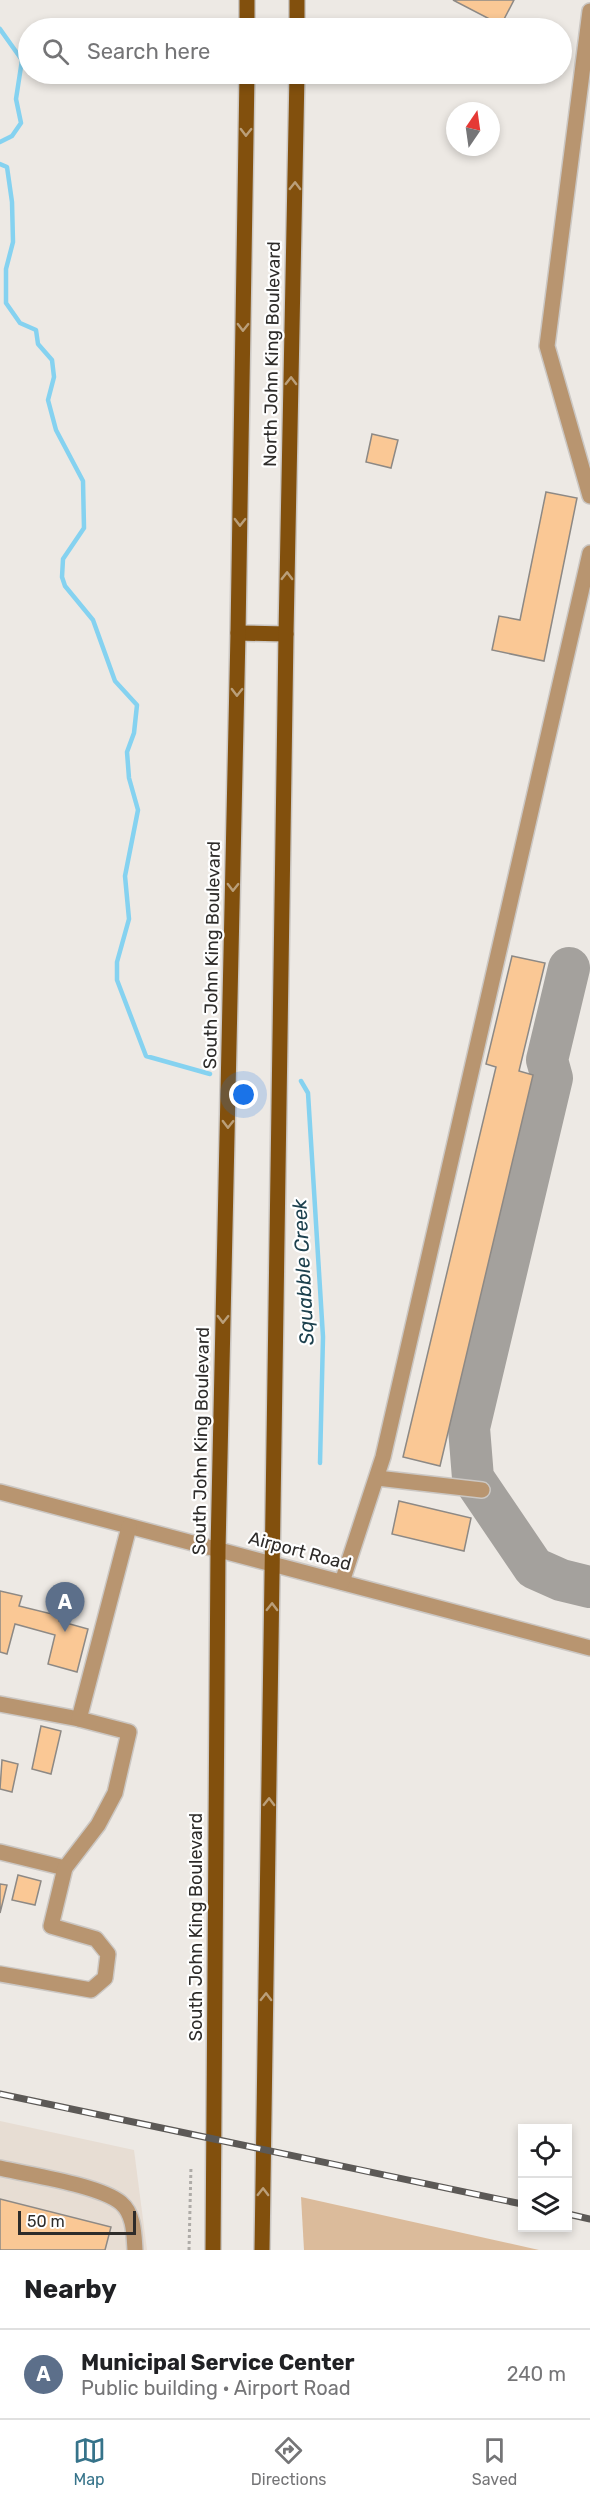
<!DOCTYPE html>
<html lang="en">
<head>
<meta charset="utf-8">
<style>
  body { margin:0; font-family:Rubik,sans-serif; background:#f2f2f2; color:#202124 }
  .controls { position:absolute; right:18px; bottom:18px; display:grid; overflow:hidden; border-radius:0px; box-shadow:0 3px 9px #0003 }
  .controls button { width:54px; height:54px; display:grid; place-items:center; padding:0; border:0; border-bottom:2px solid #e0e0e0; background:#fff; color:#202124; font:30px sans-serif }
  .compass { position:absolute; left:446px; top:102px; width:54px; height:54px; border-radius:50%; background:#fff; box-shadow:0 3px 9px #0003; rotate:13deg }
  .scale { position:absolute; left:18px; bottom:15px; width:118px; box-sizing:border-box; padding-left:6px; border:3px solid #2e2c2a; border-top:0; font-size:16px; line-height:21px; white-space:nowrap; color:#2e2c2a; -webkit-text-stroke:4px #fff; paint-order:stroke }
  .you { position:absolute; left:244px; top:1095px; width:21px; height:21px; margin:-15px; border:4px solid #fff; border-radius:50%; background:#1a73e8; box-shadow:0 0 0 9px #1a73e833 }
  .badge { display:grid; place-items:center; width:39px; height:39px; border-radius:50%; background:#36738a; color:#fff; font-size:20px; font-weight:700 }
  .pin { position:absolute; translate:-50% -50px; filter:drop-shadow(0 2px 3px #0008) }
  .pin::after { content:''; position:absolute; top:32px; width:21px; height:18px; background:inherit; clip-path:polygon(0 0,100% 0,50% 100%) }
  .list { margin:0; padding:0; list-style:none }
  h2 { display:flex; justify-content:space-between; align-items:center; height:78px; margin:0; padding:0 24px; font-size:26px }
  h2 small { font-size:20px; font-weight:400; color:#757577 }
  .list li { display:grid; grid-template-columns:39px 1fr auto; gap:18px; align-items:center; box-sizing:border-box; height:90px; padding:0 24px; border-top:2px solid #e0e0e0 }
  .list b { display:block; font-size:22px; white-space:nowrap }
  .list p { margin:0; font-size:20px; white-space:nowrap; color:#757577 }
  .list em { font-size:20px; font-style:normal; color:#757577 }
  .icon { flex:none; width:33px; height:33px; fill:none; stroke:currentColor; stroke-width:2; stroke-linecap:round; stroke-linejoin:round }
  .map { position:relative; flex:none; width:590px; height:2250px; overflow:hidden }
  .search { position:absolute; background:#fff; box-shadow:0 3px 9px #0003; left:18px; right:18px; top:18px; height:66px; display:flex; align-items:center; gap:15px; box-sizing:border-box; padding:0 21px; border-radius:33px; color:#757577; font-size:22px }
  .sheet { height:168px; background:#fff }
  nav { display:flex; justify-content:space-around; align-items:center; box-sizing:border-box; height:84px; border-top:2px solid #e0e0e0; background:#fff; font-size:16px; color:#757577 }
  nav a { display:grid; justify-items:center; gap:3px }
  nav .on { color:#36738a }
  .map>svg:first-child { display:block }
  .built { fill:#e7ddd3 }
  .green { fill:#dbbb9b }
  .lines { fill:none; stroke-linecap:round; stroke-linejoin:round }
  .stream { stroke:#85d2f0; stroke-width:4.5 }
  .taxiway { stroke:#a4a19d; stroke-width:42 }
  .building { fill:#fac895; stroke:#8d8985; stroke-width:1.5 }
  .minor-casing { stroke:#cbc7c3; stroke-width:18 }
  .major-casing { stroke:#cbc7c3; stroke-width:18 }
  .path { stroke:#aeaba7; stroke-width:3; stroke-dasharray:3 3; stroke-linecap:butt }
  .minor { stroke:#b89570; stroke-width:15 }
  .major { stroke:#82500d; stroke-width:15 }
  .rail-casing { stroke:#5c5956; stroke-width:7 }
  .rail { stroke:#fff; stroke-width:4.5; stroke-dasharray:14; stroke-linecap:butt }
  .oneway { stroke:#ba9f7a }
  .labels { text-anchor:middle; stroke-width:4.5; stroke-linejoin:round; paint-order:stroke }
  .street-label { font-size:18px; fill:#2e2c2a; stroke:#fff }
  .water-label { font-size:20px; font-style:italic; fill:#1d414e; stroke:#fff }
</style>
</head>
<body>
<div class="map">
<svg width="590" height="2250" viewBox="0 0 590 2250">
  <rect width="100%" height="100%" fill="#ede9e4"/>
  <path class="built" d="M0,2121L134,2150L147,2250H0Z"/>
  <path class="green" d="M301,2197L539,2250H304Z"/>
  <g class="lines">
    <g class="stream">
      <path d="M0,29L22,60L16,99L21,123L12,136L0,142"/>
      <path d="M0,164L7,167L12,202L13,242L6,269V303L20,323L36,330L38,344L52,360L54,377L48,400L56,430L83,481L84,528L63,559L62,577L65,586L93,620L115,681L137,705L134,733L127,752L129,778L138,810L125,876L129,919L117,962V980L146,1056L210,1074"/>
      <path d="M301,1081L308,1093L323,1337L320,1463"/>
    </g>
    <path class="taxiway" d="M569,968L547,1060L552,1078L469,1428L473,1478L534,1568L561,1580L590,1587"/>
  </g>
  <g class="building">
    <path d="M453,0H514L501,25Z"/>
    <path d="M372,434L398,440L391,468L366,462Z"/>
    <path d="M546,492L577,498L544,661L492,650L499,616L520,620Z"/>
    <path d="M512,956L545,963L519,1071L533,1075L440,1466L403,1457L496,1067L486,1064Z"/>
    <path d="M399,1501L471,1518L464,1551L392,1534Z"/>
    <path d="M0,1591L22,1596L19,1606L60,1616L59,1621L88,1629L77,1672L48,1664L55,1635L15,1624L7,1654L0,1652Z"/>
    <path d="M41,1726L61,1731L51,1774L32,1769Z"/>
    <path d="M2,1760L18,1764L12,1792L0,1789Z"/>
    <path d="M18,1875L41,1881L35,1905L12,1900Z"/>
    <path d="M0,1884L7,1885L0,1913Z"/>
    <path d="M0,2199L111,2227L105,2250H0Z"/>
  </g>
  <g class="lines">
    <g class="minor-casing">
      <g id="minor">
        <path d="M590,11L547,346L590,496"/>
        <path d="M377,1478L482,1490"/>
        <path d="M0,1492L590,1648"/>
        <path d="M342,1582L383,1457L590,553"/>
        <path d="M0,1704L79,1719"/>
        <path d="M0,1852L65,1868"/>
        <path d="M0,1974L91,1990L105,1978L108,1954L96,1939L51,1926L65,1868L98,1825L115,1793L129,1732L79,1719L129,1527"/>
        <path d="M0,2168C29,2175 100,2185 121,2203C134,2214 134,2234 135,2250"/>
      </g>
    </g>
    <g class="major-casing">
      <g id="major">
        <path d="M297,0V28"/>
        <path d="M247,28V0"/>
        <path d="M238,633L286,634"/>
        <path d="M213,2250L218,1550L238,633L247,74"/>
        <path d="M262,2250L286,634L297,74"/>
      </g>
    </g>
    <path class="path" d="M189,2250L191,2166"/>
    <use href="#minor" class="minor"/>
    <use href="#major" class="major"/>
    <g class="rail-casing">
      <g id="rail">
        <path d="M0,2094L522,2204"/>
        <path d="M568,2214L590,2219"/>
      </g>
    </g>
    <use href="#rail" class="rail"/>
  </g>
  <defs><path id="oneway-chevron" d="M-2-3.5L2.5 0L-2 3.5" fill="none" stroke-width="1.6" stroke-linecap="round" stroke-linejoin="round" transform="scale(1.5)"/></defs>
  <g class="oneway">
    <use href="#oneway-chevron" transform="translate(246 132) rotate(91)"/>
    <use href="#oneway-chevron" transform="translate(295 186) rotate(-89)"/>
    <use href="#oneway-chevron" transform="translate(243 327) rotate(91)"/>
    <use href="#oneway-chevron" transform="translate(291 381) rotate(-89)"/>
    <use href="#oneway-chevron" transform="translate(240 522) rotate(91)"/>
    <use href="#oneway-chevron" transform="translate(287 576) rotate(-89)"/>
    <use href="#oneway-chevron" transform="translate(237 692) rotate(91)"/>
    <use href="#oneway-chevron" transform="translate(233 887) rotate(91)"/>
    <use href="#oneway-chevron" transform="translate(228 1124) rotate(91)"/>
    <use href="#oneway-chevron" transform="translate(223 1319) rotate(91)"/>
    <use href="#oneway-chevron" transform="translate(272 1607) rotate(-89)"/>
    <use href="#oneway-chevron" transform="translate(269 1802) rotate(-89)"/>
    <use href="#oneway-chevron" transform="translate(266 1997) rotate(-89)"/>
    <use href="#oneway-chevron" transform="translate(263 2192) rotate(-89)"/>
  </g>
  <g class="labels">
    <g class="street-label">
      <text transform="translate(272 354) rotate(-89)" y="6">North John King Boulevard</text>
      <text transform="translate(212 955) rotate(-89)" y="6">South John King Boulevard</text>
      <text transform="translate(201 1441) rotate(-89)" y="6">South John King Boulevard</text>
      <text transform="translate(300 1551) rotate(15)" y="6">Airport Road</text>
      <text transform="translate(196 1927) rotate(-90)" y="6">South John King Boulevard</text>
    </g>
    <g class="water-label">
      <text transform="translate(303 1272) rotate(-93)" y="7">Squabble Creek</text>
    </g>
  </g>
</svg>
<div class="controls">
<button><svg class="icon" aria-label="locate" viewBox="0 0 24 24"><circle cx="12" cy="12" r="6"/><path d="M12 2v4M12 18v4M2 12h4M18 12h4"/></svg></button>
<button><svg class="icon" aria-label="layers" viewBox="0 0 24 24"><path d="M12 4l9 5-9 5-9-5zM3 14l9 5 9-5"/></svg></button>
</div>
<svg class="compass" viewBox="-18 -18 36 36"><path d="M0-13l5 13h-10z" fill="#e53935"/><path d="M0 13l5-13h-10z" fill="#757577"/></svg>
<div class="scale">50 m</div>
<div class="you"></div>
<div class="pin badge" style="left:65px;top:1632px;background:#5c6f8a">A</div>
<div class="search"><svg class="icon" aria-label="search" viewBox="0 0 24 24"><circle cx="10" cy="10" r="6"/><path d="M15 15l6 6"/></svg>Search here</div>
</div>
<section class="sheet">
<h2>Nearby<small></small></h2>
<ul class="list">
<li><span class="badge" style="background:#5c6f8a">A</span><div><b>Municipal Service Center</b><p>Public building · Airport Road</p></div><em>240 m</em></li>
</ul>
</section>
<nav>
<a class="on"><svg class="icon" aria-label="map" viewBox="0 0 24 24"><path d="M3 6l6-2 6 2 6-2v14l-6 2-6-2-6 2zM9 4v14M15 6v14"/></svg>Map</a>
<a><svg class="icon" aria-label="directions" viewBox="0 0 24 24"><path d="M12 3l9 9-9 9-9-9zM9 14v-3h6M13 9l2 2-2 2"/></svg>Directions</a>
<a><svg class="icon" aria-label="saved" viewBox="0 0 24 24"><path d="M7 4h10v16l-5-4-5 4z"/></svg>Saved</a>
</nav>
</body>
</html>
